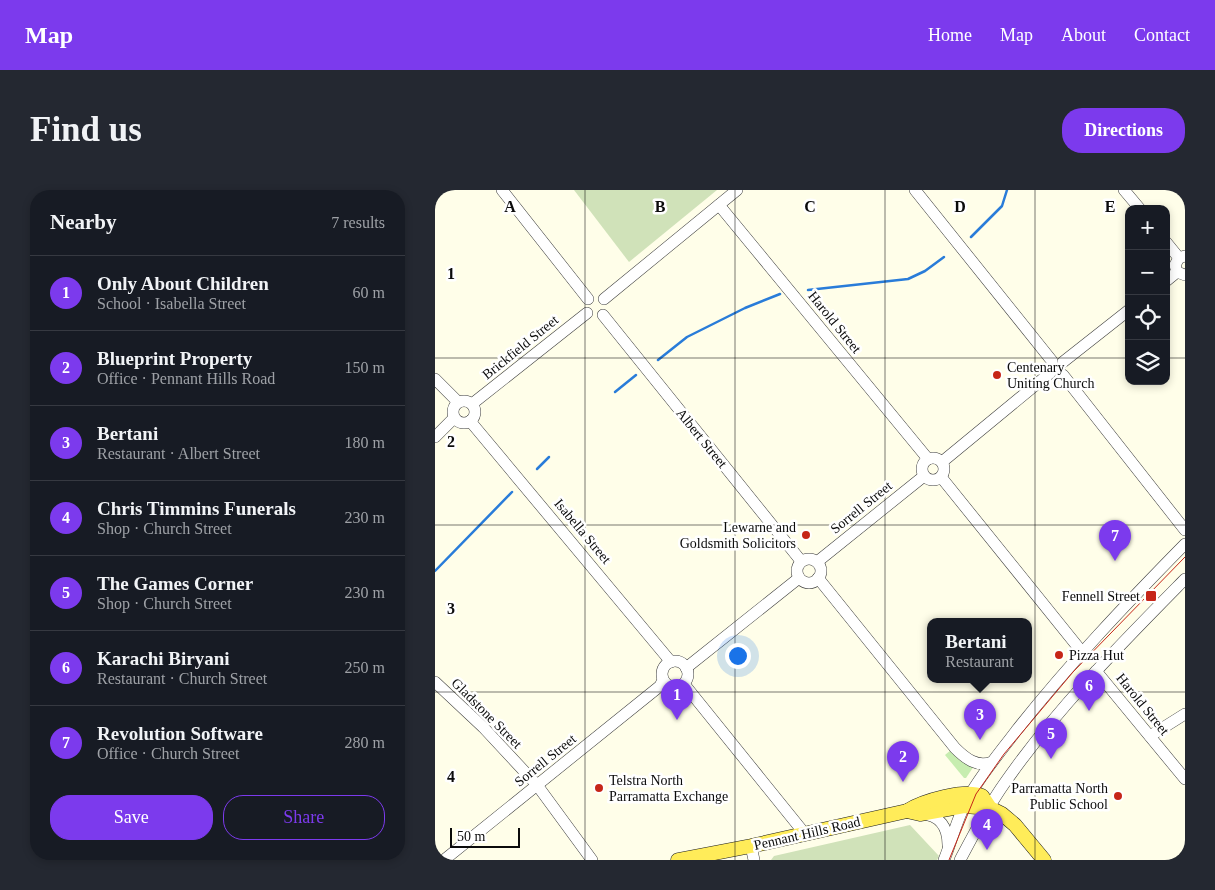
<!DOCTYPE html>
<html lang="en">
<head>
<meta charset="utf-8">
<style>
  body { margin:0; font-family:"Times New Roman",serif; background:#242831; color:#f1f3f6 }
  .controls { position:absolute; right:15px; top:15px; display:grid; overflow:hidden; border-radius:10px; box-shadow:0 2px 8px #0003 }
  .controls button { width:45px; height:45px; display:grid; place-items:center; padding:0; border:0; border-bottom:1px solid #363941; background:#171b24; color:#f1f3f6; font:25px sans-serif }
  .scale { position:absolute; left:15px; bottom:12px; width:70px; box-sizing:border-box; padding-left:5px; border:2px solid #0b0b0b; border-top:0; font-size:14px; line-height:18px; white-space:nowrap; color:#0b0b0b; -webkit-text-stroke:4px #fff; paint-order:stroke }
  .you { position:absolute; left:302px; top:465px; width:18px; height:18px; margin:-12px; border:4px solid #fff; border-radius:50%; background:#1a73e8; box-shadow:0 0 0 8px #1a73e833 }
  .badge { display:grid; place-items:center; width:32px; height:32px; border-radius:50%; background:#7c3aed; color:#fff; font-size:16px; font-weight:700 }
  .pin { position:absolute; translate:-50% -41px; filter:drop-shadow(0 1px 2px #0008) }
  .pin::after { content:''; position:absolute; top:26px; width:18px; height:15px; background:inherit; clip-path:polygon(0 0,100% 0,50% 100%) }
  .popup { position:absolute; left:492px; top:428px; width:105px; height:65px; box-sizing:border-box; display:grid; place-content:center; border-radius:10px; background:#171b24; filter:drop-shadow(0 1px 4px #0005); font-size:16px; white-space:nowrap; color:#9ea1a6 }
  .popup b { font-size:19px; color:#f1f3f6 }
  .popup::after { content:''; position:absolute; left:50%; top:100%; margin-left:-10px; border:10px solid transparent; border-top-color:#171b24 }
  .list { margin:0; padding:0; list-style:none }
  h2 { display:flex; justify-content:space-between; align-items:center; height:65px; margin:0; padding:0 20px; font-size:21px }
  h2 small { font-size:16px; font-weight:400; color:#9ea1a6 }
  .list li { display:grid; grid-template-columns:32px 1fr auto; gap:15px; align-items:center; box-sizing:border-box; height:75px; padding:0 20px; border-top:1px solid #363941 }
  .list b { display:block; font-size:19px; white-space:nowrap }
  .list p { margin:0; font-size:16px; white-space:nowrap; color:#9ea1a6 }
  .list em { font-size:16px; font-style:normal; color:#9ea1a6 }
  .actions { display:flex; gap:10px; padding:15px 20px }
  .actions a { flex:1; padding:11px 0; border:1px solid #7c3aed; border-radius:20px; text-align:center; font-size:18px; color:#7c3aed }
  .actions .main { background:#7c3aed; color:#fff }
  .icon { flex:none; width:28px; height:28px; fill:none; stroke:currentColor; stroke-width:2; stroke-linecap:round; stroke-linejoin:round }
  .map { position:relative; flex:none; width:750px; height:670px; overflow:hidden; border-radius:20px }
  header { display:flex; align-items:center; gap:30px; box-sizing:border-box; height:70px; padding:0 25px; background:#7c3aed; color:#fff }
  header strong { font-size:24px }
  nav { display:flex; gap:28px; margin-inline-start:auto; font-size:18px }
  .intro { display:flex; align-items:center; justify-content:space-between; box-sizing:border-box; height:120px; padding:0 30px }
  h1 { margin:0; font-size:35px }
  .button { padding:12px 22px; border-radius:20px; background:#7c3aed; color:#fff; font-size:18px; font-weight:700 }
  main { display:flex; gap:30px; padding:0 30px }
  aside { flex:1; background:#171b24; border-radius:20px; box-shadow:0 2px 8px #0003 }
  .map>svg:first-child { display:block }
  .green { fill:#c7edb0 }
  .cemetery { fill:#d0e2b9 }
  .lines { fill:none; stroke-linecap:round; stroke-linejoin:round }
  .stream { stroke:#297cd9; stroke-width:2.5 }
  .minor-casing { stroke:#3e3e3e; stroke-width:12 }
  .major-casing { stroke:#1c1c1c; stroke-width:15 }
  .minor { stroke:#fff; stroke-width:11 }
  .major { stroke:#ffec59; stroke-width:14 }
  .tram { stroke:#c62618; stroke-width:1 }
  .grid { fill:none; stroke:#0b0b0b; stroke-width:1; stroke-opacity:0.55 }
  .poi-dot { fill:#c62618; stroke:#fff; stroke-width:2 }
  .labels { text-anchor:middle; stroke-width:5; stroke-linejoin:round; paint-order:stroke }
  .street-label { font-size:14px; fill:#0b0b0b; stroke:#fff }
  .poi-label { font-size:14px; fill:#0b0b0b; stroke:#fff; text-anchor:start }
  .grid-label { font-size:16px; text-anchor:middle; font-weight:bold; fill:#0b0b0b; stroke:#fff; stroke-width:5; stroke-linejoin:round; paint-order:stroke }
</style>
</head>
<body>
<header>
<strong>Map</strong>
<nav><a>Home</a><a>Map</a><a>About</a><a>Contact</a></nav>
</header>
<div class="intro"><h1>Find us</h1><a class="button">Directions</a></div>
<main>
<aside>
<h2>Nearby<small>7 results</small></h2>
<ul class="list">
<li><span class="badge">1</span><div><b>Only About Children</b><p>School · Isabella Street</p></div><em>60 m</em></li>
<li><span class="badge">2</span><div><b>Blueprint Property</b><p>Office · Pennant Hills Road</p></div><em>150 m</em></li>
<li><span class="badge">3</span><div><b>Bertani</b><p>Restaurant · Albert Street</p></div><em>180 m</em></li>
<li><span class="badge">4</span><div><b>Chris Timmins Funerals</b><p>Shop · Church Street</p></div><em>230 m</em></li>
<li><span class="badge">5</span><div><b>The Games Corner</b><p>Shop · Church Street</p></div><em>230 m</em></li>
<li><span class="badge">6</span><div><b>Karachi Biryani</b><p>Restaurant · Church Street</p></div><em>250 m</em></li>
<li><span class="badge">7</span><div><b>Revolution Software</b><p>Office · Church Street</p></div><em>280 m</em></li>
</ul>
<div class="actions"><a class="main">Save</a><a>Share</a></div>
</aside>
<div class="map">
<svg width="750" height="670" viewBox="0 0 750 670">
  <rect width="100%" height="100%" fill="#fffee9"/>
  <path class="green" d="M516,560L539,576L531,588H529L510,565Z"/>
  <g class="cemetery">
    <path d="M139,0H282L194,72Z"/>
    <path d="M475,635L504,666L502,670H336L339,666Z"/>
  </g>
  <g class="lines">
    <g class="stream">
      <path d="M536,47L567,16L572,0"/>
      <path d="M373,100L473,89L490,81L509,67"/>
      <path d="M223,170L252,147L310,118L345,104"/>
      <path d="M180,202L201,185"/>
      <path d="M102,279L114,267"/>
      <path d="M0,381L77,302"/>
    </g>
    <g class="minor-casing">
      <g id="minor">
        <path d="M67,0L153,109"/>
        <path d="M480,0L617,171"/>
        <path d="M689,0L705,19"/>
        <path d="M284,15L493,269"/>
        <path d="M731,52L744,68"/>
        <path d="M750,66L744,68L740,75L742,82L750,85"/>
        <path d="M731,91L742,82"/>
        <path d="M169,109L302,0"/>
        <path d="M168,125L366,371"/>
        <path d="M628,172L694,120"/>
        <path d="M628,185L750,340"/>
        <path d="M0,189L23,212"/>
        <circle cx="29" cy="222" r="11"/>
        <path d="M37,214L152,123"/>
        <path d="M35,231L236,472"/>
        <path d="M0,247L19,228"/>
        <circle cx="498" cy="279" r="11"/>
        <path d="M507,272L615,183"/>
        <path d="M506,287L647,462"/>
        <circle cx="374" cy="381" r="12"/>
        <path d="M382,372L489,286"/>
        <path d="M383,388L520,558C530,568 542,578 557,572"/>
        <circle cx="240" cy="484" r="13"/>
        <path d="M251,478L364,388"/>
        <path d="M661,481L750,589"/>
        <path d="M0,492L48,537L102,595L157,670"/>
        <path d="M249,494L370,644"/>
        <path d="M715,546L750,524"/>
        <path d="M487,624C505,625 513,638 513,655"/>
        <path d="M316,656L319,670"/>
        <path d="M9,670L225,496L228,490"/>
        <path d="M509,670C518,648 523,623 536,603C549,581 566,561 581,541C633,475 691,414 750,354"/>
        <path d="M525,670C539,644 552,618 569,594C621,519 686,454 750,389"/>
      </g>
    </g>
    <g class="major-casing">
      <g id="major">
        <path d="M472,621L485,624L529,616L555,618"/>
        <path d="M243,670L316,656L472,621C488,611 529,599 547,606L555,618L567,624L580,635L609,670"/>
      </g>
    </g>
    <use href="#minor" class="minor"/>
    <use href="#major" class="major"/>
    <path class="tram" d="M514,670L541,604L569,564L638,482L750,367"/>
  </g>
  <path class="grid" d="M150,0V670M300,0V670M450,0V670M600,0V670M0,168H694M731,168H750M0,335H750M0,502H750"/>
  <g class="poi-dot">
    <circle cx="562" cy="185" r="5"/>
    <circle cx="371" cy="345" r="5"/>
    <rect x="710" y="400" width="12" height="12" rx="2.5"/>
    <circle cx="624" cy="465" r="5"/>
    <circle cx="164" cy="598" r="5"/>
    <circle cx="683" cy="606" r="5"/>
  </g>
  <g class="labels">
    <g class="street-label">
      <text transform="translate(400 132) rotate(51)" y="5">Harold Street</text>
      <text transform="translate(85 157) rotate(-39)" y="5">Brickfield Street</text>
      <text transform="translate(267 248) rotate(51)" y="5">Albert Street</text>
      <text transform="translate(426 317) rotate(-39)" y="5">Sorrell Street</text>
      <text transform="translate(148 341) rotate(50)" y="5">Isabella Street</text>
      <text transform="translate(708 514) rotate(51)" y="5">Harold Street</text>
      <text transform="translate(52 523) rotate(45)" y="5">Gladstone Street</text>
      <text transform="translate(110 570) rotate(-39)" y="5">Sorrell Street</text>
      <text transform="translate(372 643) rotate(-13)" y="5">Pennant Hills Road</text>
    </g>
    <g class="poi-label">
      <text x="572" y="182">Centenary<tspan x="572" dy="16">Uniting Church</tspan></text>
      <text x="361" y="342" text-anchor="end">Lewarne and<tspan x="361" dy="16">Goldsmith Solicitors</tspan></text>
      <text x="705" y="411" text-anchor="end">Fennell Street</text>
      <text x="634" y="470">Pizza Hut</text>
      <text x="174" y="595">Telstra North<tspan x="174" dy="16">Parramatta Exchange</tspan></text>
      <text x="673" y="603" text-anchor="end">Parramatta North<tspan x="673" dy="16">Public School</tspan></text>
    </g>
  </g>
  <g class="grid-label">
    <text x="75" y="22">A</text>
    <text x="225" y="22">B</text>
    <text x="375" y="22">C</text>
    <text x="525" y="22">D</text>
    <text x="675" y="22">E</text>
    <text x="16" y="89">1</text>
    <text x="16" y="257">2</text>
    <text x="16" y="424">3</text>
    <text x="16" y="592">4</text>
  </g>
</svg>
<div class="controls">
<button>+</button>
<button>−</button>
<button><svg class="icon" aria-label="locate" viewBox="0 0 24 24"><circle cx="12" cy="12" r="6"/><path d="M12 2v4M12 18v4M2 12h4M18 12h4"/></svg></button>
<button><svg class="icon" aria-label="layers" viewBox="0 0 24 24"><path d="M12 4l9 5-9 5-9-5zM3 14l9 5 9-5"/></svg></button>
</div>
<div class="scale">50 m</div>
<div class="you"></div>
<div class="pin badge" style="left:242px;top:530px">1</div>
<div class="pin badge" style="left:468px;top:592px">2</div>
<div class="pin badge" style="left:545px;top:550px">3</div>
<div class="popup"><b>Bertani</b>Restaurant</div>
<div class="pin badge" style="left:552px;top:660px">4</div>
<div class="pin badge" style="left:616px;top:569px">5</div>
<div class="pin badge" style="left:654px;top:521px">6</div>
<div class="pin badge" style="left:680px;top:371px">7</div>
</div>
</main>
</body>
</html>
